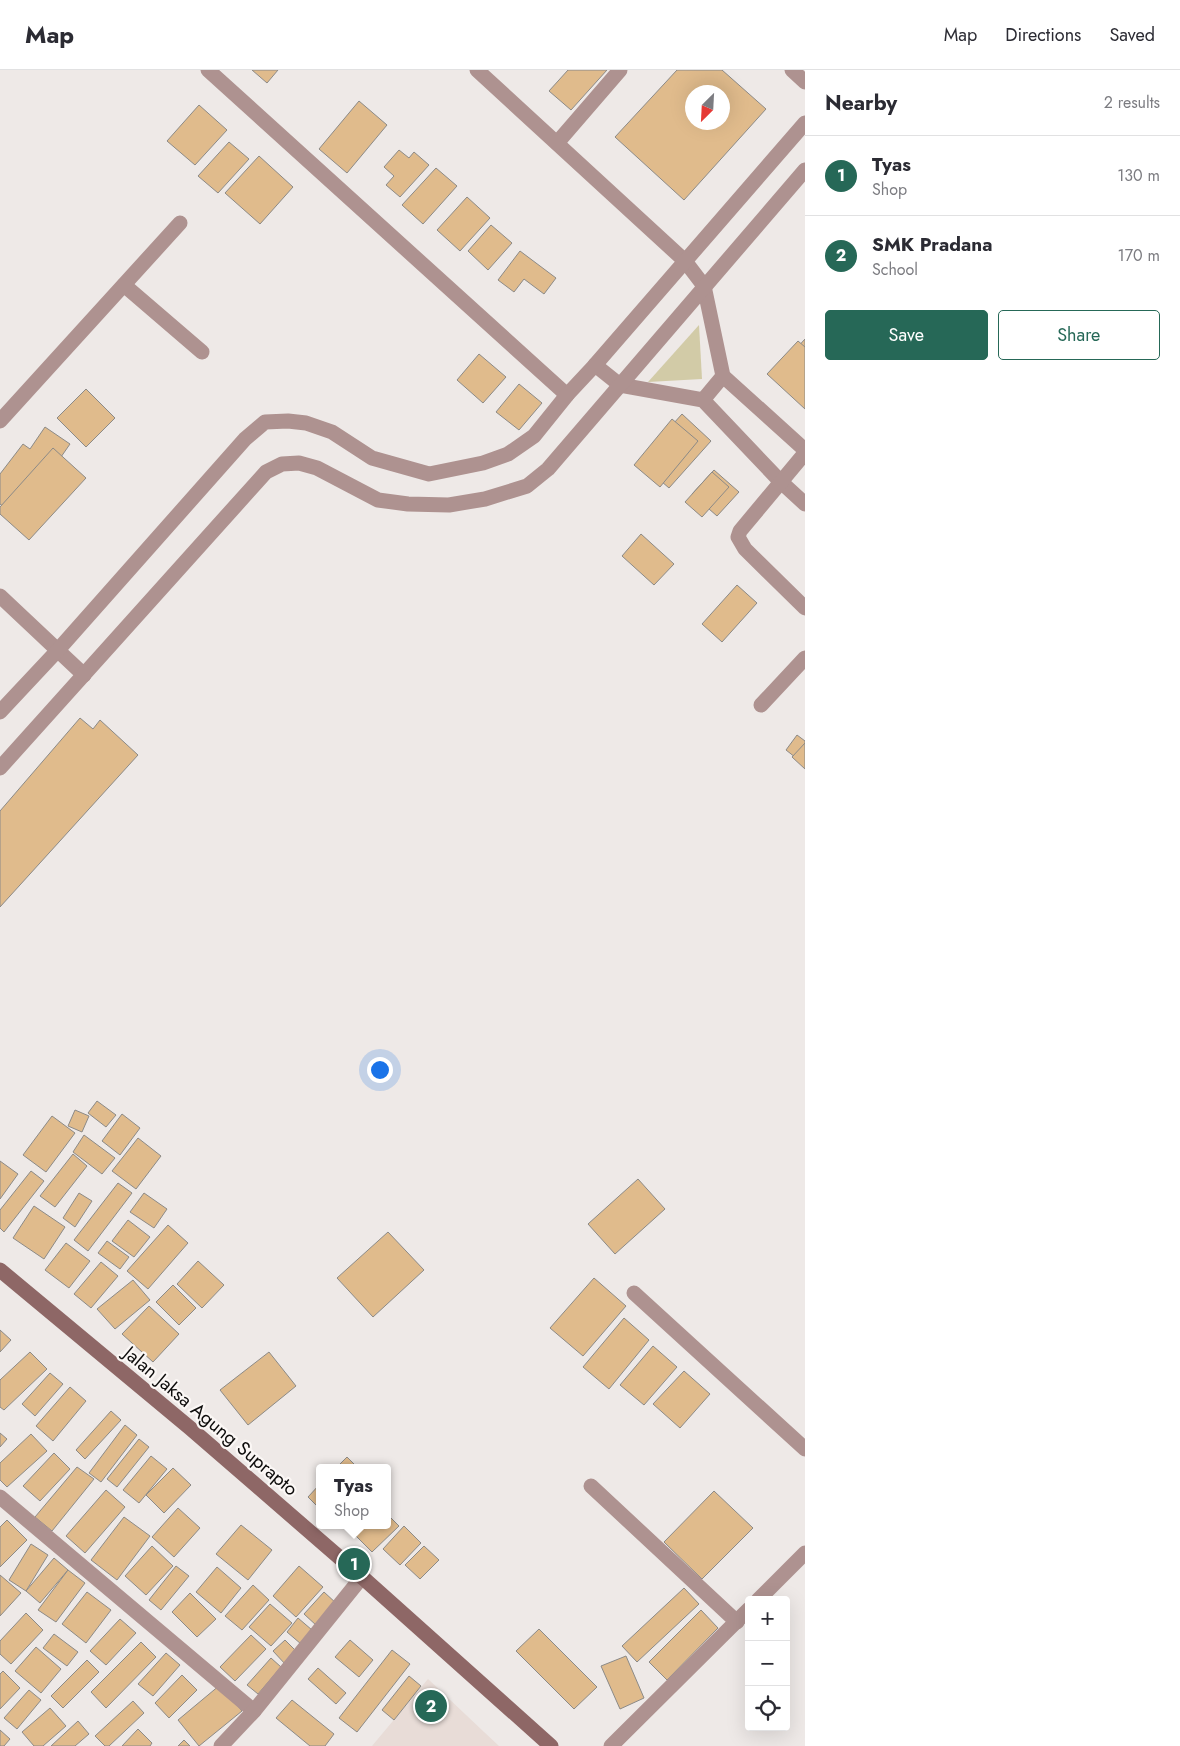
<!DOCTYPE html>
<html lang="en">
<head>
<meta charset="utf-8">
<style>
	:root { --surface:#fff; --page:#f7f7f7; --text:#2b2b33; --muted:#7c7c81; --line:#e1e1e2; --accent:#266857 }
	body { margin:0; font-family:Jost,sans-serif; background:var(--page); color:var(--text) }
	.controls { position:absolute; right:15px; bottom:15px; display:grid; overflow:hidden; border-radius:5px; box-shadow:0 5px 20px #0002 }
	.controls button { width:45px; height:45px; display:grid; place-items:center; padding:0; border:0; border-bottom:1px solid var(--line); background:var(--surface); color:var(--text); font:25px sans-serif }
	.compass { position:absolute; left:685px; top:15px; width:45px; height:45px; border-radius:50%; background:var(--surface); box-shadow:0 5px 20px #0002; rotate:204deg }
	.you { position:absolute; left:379px; top:999px; width:18px; height:18px; margin:-12px; border:4px solid #fff; border-radius:50%; background:#1a73e8; box-shadow:0 0 0 8px #1a73e833 }
	.badge { display:grid; place-items:center; width:32px; height:32px; border-radius:50%; background:var(--accent); color:#fff; font-size:16px; font-weight:700 }
	.pin { position:absolute; translate:-50% -50%; border:2px solid #fff; box-shadow:0 1px 5px #0006 }
	.popup { position:absolute; left:316px; top:1394px; width:75px; height:65px; box-sizing:border-box; display:grid; place-content:center; border-radius:5px; background:var(--surface); filter:drop-shadow(0 1px 4px #0005); font-size:16px; white-space:nowrap; color:var(--muted) }
	.popup b { font-size:19px; color:var(--text) }
	.popup::after { content:''; position:absolute; left:50%; top:100%; margin-left:-10px; border:10px solid transparent; border-top-color:var(--surface) }
	.list { margin:0; padding:0; list-style:none }
	h2 { display:flex; justify-content:space-between; align-items:center; height:65px; margin:0; padding:0 20px; font-size:21px }
	h2 small { font-size:16px; font-weight:400; color:var(--muted) }
	.list li { display:grid; grid-template-columns:32px 1fr auto; gap:15px; align-items:center; box-sizing:border-box; height:80px; padding:0 20px; border-top:1px solid var(--line) }
	.list b { display:block; font-size:19px; white-space:nowrap }
	.list p { margin:0; font-size:16px; white-space:nowrap; color:var(--muted) }
	.list em { font-size:16px; font-style:normal; color:var(--muted) }
	.actions { display:flex; gap:10px; padding:15px 20px }
	.actions a { flex:1; padding:11px 0; border:1px solid var(--accent); border-radius:5px; text-align:center; font-size:18px; color:var(--accent) }
	.actions .main { background:var(--accent); color:#fff }
	.icon { flex:none; width:28px; height:28px; fill:none; stroke:currentColor; stroke-width:2; stroke-linecap:round; stroke-linejoin:round }
	.map { position:relative; flex:none; width:805px; height:1676px; overflow:hidden }
	header { display:flex; align-items:center; gap:30px; box-sizing:border-box; height:70px; padding:0 25px; background:var(--surface); border-bottom:1px solid var(--line) }
	header strong { font-size:24px }
	nav { display:flex; gap:28px; margin-inline-start:auto; font-size:18px }
	main { display:flex }
	aside { flex:1; background:var(--surface) }
	.map>svg:first-child { display:block }
	.built { fill:#e8dcd7 }
	.green { fill:#d2cba7 }
	.building { fill:#e0bb8c; stroke:#8c8a87; fill-rule:evenodd }
	.lines { fill:none; stroke-linecap:round; stroke-linejoin:round }
	.lane { stroke:#ae9290; stroke-width:15 }
	.street { stroke:#ae9290; stroke-width:15 }
	.secondary { stroke:#8e6766; stroke-width:15 }
	.labels { text-anchor:middle; dominant-baseline:central; stroke-width:4.5; stroke-linejoin:round; paint-order:stroke }
	.street-label { font-size:19px; fill:#0d0c0b; stroke:#fbf7f5 }
</style>
</head>
<body>
<header>
<strong>Map</strong>
<nav><a>Map</a><a>Directions</a><a>Saved</a></nav>
</header>
<main>
<div class="map">
<svg width="805" height="1676" viewBox="0 0 805 1676">
	<rect width="100%" height="100%" fill="#eee9e7"/>
	<polygon class="built" points="428,1609 484,1662 499,1676 372,1676"/>
	<polygon class="green" points="699,255 702,309 648,312"/>
	<g class="building">
		<polygon points="252,0 278,0 267,13"/>
		<polygon points="568,0 607,0 571,40 549,21"/>
		<path d="M677,0H722L766,39L684,130L615,67ZM692,22H722V52H692Z"/>
		<polygon points="359,31 387,55 347,103 319,79"/>
		<polygon points="199,35 227,60 195,95 167,71"/>
		<polygon points="229,72 249,89 218,123 198,106"/>
		<polygon points="399,80 409,88 414,82 429,95 400,127 386,115 394,106 384,97"/>
		<polygon points="259,86 293,117 260,154 225,123"/>
		<polygon points="436,98 457,116 423,154 402,135"/>
		<polygon points="467,127 490,148 460,181 437,160"/>
		<polygon points="491,155 512,173 488,200 468,181"/>
		<polygon points="520,181 556,208 544,224 524,209 514,222 498,210"/>
		<polygon points="805,269 805,306 793,319 774,303"/>
		<polygon points="798,271 805,277 805,339 767,304"/>
		<polygon points="479,284 506,307 483,333 457,310"/>
		<polygon points="519,314 542,333 519,360 496,342"/>
		<polygon points="86,319 115,348 86,377 57,348"/>
		<polygon points="682,344 711,371 669,418 639,392"/>
		<polygon points="672,349 698,371 660,417 634,395"/>
		<polygon points="45,357 70,374 54,397 72,412 35,460 0,434 0,404 23,374 30,379"/>
		<polygon points="53,378 86,408 29,470 0,444 0,437"/>
		<polygon points="714,400 739,422 717,446 692,424"/>
		<polygon points="712,402 729,417 702,447 685,432"/>
		<polygon points="641,464 674,494 654,515 622,486"/>
		<polygon points="737,515 757,533 722,572 702,554"/>
		<polygon points="80,648 93,659 100,650 138,685 0,837 0,741"/>
		<polygon points="797,665 805,671 805,695 786,680"/>
		<polygon points="805,673 805,699 792,687"/>
		<polygon points="97,1031 116,1045 106,1057 88,1043"/>
		<polygon points="75,1040 89,1046 82,1062 68,1056"/>
		<polygon points="122,1044 140,1058 120,1085 102,1071"/>
		<polygon points="52,1046 75,1063 46,1102 23,1085"/>
		<polygon points="84,1065 115,1088 102,1104 73,1082"/>
		<polygon points="138,1068 161,1086 136,1119 112,1101"/>
		<polygon points="73,1084 87,1096 55,1137 40,1126"/>
		<polygon points="0,1091 18,1104 0,1129"/>
		<polygon points="31,1101 44,1111 4,1162 0,1158 0,1140"/>
		<polygon points="638,1109 665,1139 615,1184 588,1154"/>
		<polygon points="118,1113 132,1123 88,1181 74,1170"/>
		<polygon points="79,1123 92,1131 75,1157 63,1148"/>
		<polygon points="144,1123 167,1139 154,1158 130,1142"/>
		<polygon points="34,1136 65,1157 44,1189 13,1168"/>
		<polygon points="128,1150 150,1167 134,1187 112,1171"/>
		<polygon points="168,1155 188,1173 148,1219 127,1201"/>
		<polygon points="388,1162 424,1200 373,1247 337,1208"/>
		<polygon points="107,1171 129,1187 120,1199 98,1183"/>
		<polygon points="66,1173 90,1191 69,1218 45,1200"/>
		<polygon points="198,1191 224,1215 202,1238 177,1214"/>
		<polygon points="101,1192 118,1206 91,1238 74,1224"/>
		<polygon points="594,1208 626,1236 583,1286 550,1258"/>
		<polygon points="133,1210 150,1230 115,1259 97,1239"/>
		<polygon points="173,1215 196,1238 179,1255 156,1232"/>
		<polygon points="149,1236 179,1264 153,1292 122,1264"/>
		<polygon points="624,1248 649,1270 609,1319 583,1297"/>
		<polygon points="0,1260 11,1270 0,1282"/>
		<polygon points="653,1276 677,1297 644,1335 620,1315"/>
		<polygon points="30,1282 47,1299 4,1340 0,1337 0,1310"/>
		<polygon points="269,1282 296,1316 248,1355 220,1320"/>
		<polygon points="684,1301 710,1324 680,1358 653,1334"/>
		<polygon points="50,1303 63,1314 35,1346 22,1334"/>
		<polygon points="70,1317 86,1331 53,1371 36,1356"/>
		<polygon points="111,1341 121,1350 85,1389 76,1380"/>
		<polygon points="125,1355 137,1365 101,1412 89,1403"/>
		<polygon points="0,1363 7,1369 0,1377"/>
		<polygon points="31,1364 47,1381 7,1417 0,1410 0,1393"/>
		<polygon points="139,1369 149,1377 117,1417 107,1409"/>
		<polygon points="54,1383 70,1399 40,1431 23,1416"/>
		<polygon points="151,1386 167,1399 139,1433 123,1420"/>
		<polygon points="347,1387 358,1398 336,1398"/>
		<polygon points="77,1397 94,1409 52,1461 35,1447"/>
		<polygon points="173,1398 191,1415 164,1443 146,1425"/>
		<polygon points="320,1414 320,1439 308,1427"/>
		<polygon points="106,1420 125,1437 85,1483 66,1466"/>
		<polygon points="714,1421 753,1458 702,1509 664,1472"/>
		<polygon points="178,1438 200,1458 174,1487 152,1467"/>
		<polygon points="388,1445 399,1456 372,1482 346,1456 388,1455"/>
		<polygon points="124,1447 150,1466 117,1510 91,1490"/>
		<polygon points="7,1450 27,1470 0,1497 0,1457"/>
		<polygon points="241,1455 272,1480 248,1510 216,1484"/>
		<polygon points="404,1456 421,1473 400,1495 383,1479"/>
		<polygon points="31,1474 48,1485 26,1521 9,1510"/>
		<polygon points="152,1476 173,1496 146,1525 125,1506"/>
		<polygon points="424,1476 439,1490 420,1509 405,1495"/>
		<polygon points="54,1488 68,1500 40,1533 26,1521"/>
		<polygon points="176,1496 189,1506 161,1540 149,1530"/>
		<polygon points="299,1496 323,1517 296,1547 273,1526"/>
		<polygon points="217,1497 241,1518 221,1543 196,1522"/>
		<polygon points="68,1500 85,1513 56,1552 38,1540"/>
		<polygon points="0,1505 21,1523 0,1546"/>
		<polygon points="253,1515 269,1530 242,1560 225,1546"/>
		<polygon points="684,1518 699,1534 637,1592 622,1576"/>
		<polygon points="87,1522 111,1540 86,1573 62,1554"/>
		<polygon points="324,1522 337,1534 317,1556 304,1544"/>
		<polygon points="190,1523 216,1549 197,1567 172,1542"/>
		<polygon points="270,1534 292,1553 271,1576 249,1557"/>
		<polygon points="701,1540 718,1558 667,1610 649,1592"/>
		<polygon points="26,1543 43,1560 11,1594 0,1584 0,1571"/>
		<polygon points="298,1548 312,1560 301,1574 287,1562"/>
		<polygon points="120,1549 136,1563 106,1595 90,1581"/>
		<polygon points="539,1559 597,1617 574,1639 516,1581"/>
		<polygon points="54,1564 78,1582 67,1596 43,1578"/>
		<polygon points="251,1565 266,1579 235,1611 220,1597"/>
		<polygon points="285,1570 298,1583 286,1595 273,1581"/>
		<polygon points="350,1570 373,1590 359,1607 335,1587"/>
		<polygon points="141,1572 156,1587 106,1638 91,1622"/>
		<polygon points="36,1577 61,1599 41,1623 15,1601"/>
		<polygon points="392,1580 410,1594 357,1662 339,1648"/>
		<polygon points="166,1583 180,1595 153,1626 138,1614"/>
		<polygon points="626,1586 644,1628 620,1639 601,1596"/>
		<polygon points="271,1588 281,1597 258,1624 247,1615"/>
		<polygon points="87,1590 99,1602 63,1638 51,1626"/>
		<polygon points="318,1598 346,1623 336,1634 308,1609"/>
		<polygon points="3,1601 20,1618 0,1639 0,1604"/>
		<polygon points="182,1605 197,1620 169,1648 155,1633"/>
		<polygon points="409,1606 421,1616 394,1650 382,1640"/>
		<polygon points="220,1615 242,1641 199,1676 178,1650"/>
		<polygon points="29,1620 41,1630 17,1659 4,1648"/>
		<polygon points="292,1630 334,1664 325,1676 310,1676 276,1648"/>
		<polygon points="133,1631 144,1643 109,1676 105,1676 95,1666"/>
		<polygon points="50,1638 66,1656 43,1676 34,1676 22,1662"/>
		<polygon points="78,1651 89,1664 75,1676 51,1676"/>
		<polygon points="138,1659 152,1673 150,1676 122,1676"/>
		<polygon points="0,1660 10,1669 4,1676 0,1676"/>
		<polygon points="184,1670 190,1676 178,1676"/>
	</g>
	<g class="lines">
		<polyline class="lane" points="0,1427 254,1641"/>
		<g class="street">
			<polyline points="208,0 567,325"/>
			<polyline points="477,0 685,191 704,216 723,306 805,380"/>
			<polyline points="792,0 805,12"/>
			<polyline points="557,73 620,0"/>
			<polyline points="124,215 202,282"/>
			<polyline points="595,295 620,315 703,330 780,411 805,434"/>
			<polyline points="703,330 723,306"/>
			<polyline points="0,351 180,153"/>
			<polyline points="805,383 740,461 738,467 745,479 805,538"/>
			<polyline points="0,526 84,605"/>
			<polyline points="761,635 805,588"/>
			<polyline points="0,642 58,580 245,369 265,352 288,351 306,353 332,362 372,388 429,404 483,393 508,384 534,366 567,325 595,295 805,53"/>
			<polyline points="0,698 266,402 282,394 299,393 317,398 378,430 408,434 449,435 485,429 527,416 548,399 805,100"/>
			<polyline points="634,1223 805,1379"/>
			<polyline points="591,1416 737,1552"/>
			<polyline points="758,1530 805,1483"/>
			<polyline points="221,1676 254,1641 362,1507"/>
			<polyline points="611,1676 749,1539"/>
		</g>
		<polyline class="secondary" points="0,1200 190,1358 362,1507 551,1676"/>
	</g>
	<g class="labels">
		<g class="street-label">
			<text transform="translate(211 1351) rotate(40)">Jalan Jaksa Agung Suprapto</text>
		</g>
	</g>
</svg>
<div class="controls">
<button>+</button>
<button>−</button>
<button><svg class="icon" aria-label="locate" viewBox="0 0 24 24"><circle cx="12" cy="12" r="6"/><path d="M12 2v4M12 18v4M2 12h4M18 12h4"/></svg></button>
</div>
<svg class="compass" viewBox="-18 -18 36 36"><path d="M0-13l5 13h-10z" fill="#e53935"/><path d="M0 13l5-13h-10z" fill="#7c7c81"/></svg>
<div class="you"></div>
<div class="pin badge" style="left:354px;top:1494px">1</div>
<div class="popup"><b>Tyas</b>Shop</div>
<div class="pin badge" style="left:431px;top:1636px">2</div>
</div>
<aside>
<h2>Nearby<small>2 results</small></h2>
<ul class="list">
<li><span class="badge">1</span><div><b>Tyas</b><p>Shop</p></div><em>130 m</em></li>
<li><span class="badge">2</span><div><b>SMK Pradana</b><p>School</p></div><em>170 m</em></li>
</ul>
<div class="actions"><a class="main">Save</a><a>Share</a></div>
</aside>
</main>
</body>
</html>
